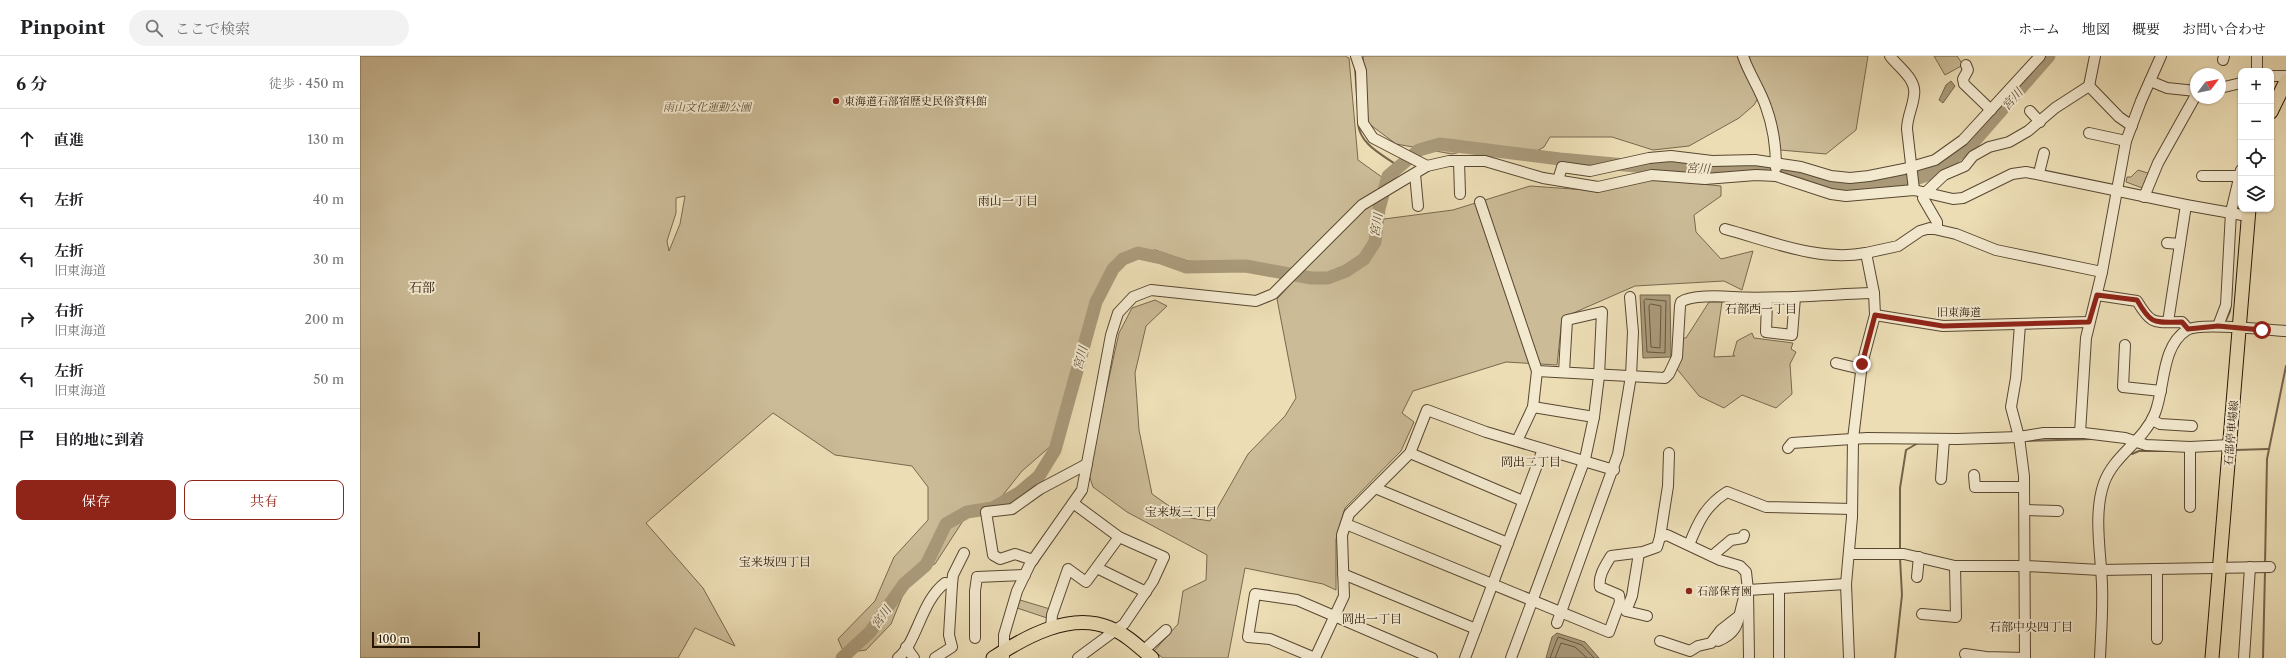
<!DOCTYPE html>
<html lang="ja">
<head>
<meta charset="utf-8">
<style>
	:root { --surface:#fff; --page:#f2f2f2; --text:#202124; --muted:#757577; --line:#e0e0e0; --accent:#8f2418 }
	body { margin:0; font-family:"Libre Caslon Text","Noto Serif JP",serif; background:var(--page); color:var(--text) }
	.controls { position:absolute; right:12px; top:12px; display:grid; overflow:hidden; border-radius:8px; box-shadow:0 1px 3px #0004 }
	.controls button { width:36px; height:36px; display:grid; place-items:center; padding:0; border:0; border-bottom:1px solid var(--line); background:var(--surface); color:var(--text); font:20px sans-serif }
	.compass { position:absolute; left:1830px; top:12px; width:36px; height:36px; border-radius:50%; background:var(--surface); box-shadow:0 1px 3px #0004; rotate:58deg }
	.scale { position:absolute; left:12px; bottom:10px; width:108px; box-sizing:border-box; padding-left:4px; border:2px solid #271504; border-top:0; font-size:11px; line-height:14px; white-space:nowrap; color:#271504; -webkit-text-stroke:3px #f3e9cf; paint-order:stroke }
	.stop { position:absolute; width:12px; height:12px; margin:-9px; border:3px solid #8f2418; border-radius:50%; background:#fff }
	.stop.end { background:#8f2418; border-color:#fff; box-shadow:0 1px 4px #0008 }
	.list { margin:0; padding:0; list-style:none }
	h2 { display:flex; justify-content:space-between; align-items:center; height:52px; margin:0; padding:0 16px; font-size:17px }
	h2 small { font-size:13px; font-weight:400; color:var(--muted) }
	.list li { display:grid; grid-template-columns:26px 1fr auto; gap:12px; align-items:center; box-sizing:border-box; height:60px; padding:0 16px; border-top:1px solid var(--line) }
	.list b { display:block; font-size:15px; white-space:nowrap }
	.list p { margin:0; font-size:13px; white-space:nowrap; color:var(--muted) }
	.list em { font-size:13px; font-style:normal; color:var(--muted) }
	.actions { display:flex; gap:8px; padding:12px 16px }
	.actions a { flex:1; padding:9px 0; border:1px solid var(--accent); border-radius:8px; text-align:center; font-size:14px; color:var(--accent) }
	.actions .main { background:var(--accent); color:#fff }
	.icon { flex:none; width:22px; height:22px; fill:none; stroke:currentColor; stroke-width:2; stroke-linecap:round; stroke-linejoin:round }
	.map { position:relative; flex:none; width:1926px; height:602px; overflow:hidden }
	header { display:flex; align-items:center; gap:24px; box-sizing:border-box; height:56px; padding:0 20px; background:var(--surface); border-bottom:1px solid var(--line) }
	header strong { font-size:19px }
	nav { display:flex; gap:22px; margin-inline-start:auto; font-size:14px }
	.search { width:280px; height:36px; background:var(--page); display:flex; align-items:center; gap:10px; box-sizing:border-box; padding:0 14px; border-radius:22px; color:var(--muted); font-size:15px }
	main { display:flex }
	aside { flex:1; background:var(--surface) }
	.map>svg:first-child { display:block }
	.green { fill:#cbbb97; stroke:#79684e; fill-rule:evenodd }
	.water { fill:#a99979; stroke:#75644a }
	.lines { fill:none; stroke-linecap:round; stroke-linejoin:round }
	.shore { stroke:#68573e; stroke-width:1 }
	.stream { stroke:#75644a; stroke-width:2 }
	.river { stroke:#a99979; stroke-width:13 }
	.minor-casing { stroke:#584730; stroke-width:12 }
	.major-casing { stroke:#271504; stroke-width:15 }
	.minor { stroke:#f3e9cf; stroke-width:10 }
	.major { stroke:#ecddb5; stroke-width:13 }
	.route { stroke:#8f2418; stroke-width:5 }
	.poi-dot { fill:#8f2418; stroke:#f3e9cf; stroke-width:1.5 }
	.labels { text-anchor:middle; dominant-baseline:central; stroke-width:4; stroke-linejoin:round; paint-order:stroke }
	.poi-label { font-size:11px; fill:#271504; stroke:#f3e9cf; text-anchor:start }
	.park-label { font-size:11px; font-style:italic; fill:#604f37; stroke:#f3e9cf }
	.street-label { font-size:11px; fill:#271504; stroke:#f3e9cf }
	.water-label { font-size:12px; font-style:italic; fill:#5b4a33; stroke:#f3e9cf }
	.neighbourhood-label { font-size:12px; fill:#271504; stroke:#f3e9cf }
	.quarter-label { font-size:13px; fill:#271504; stroke:#f3e9cf }
</style>
</head>
<body>
<header>
<strong>Pinpoint</strong>
<div class="search"><svg class="icon" aria-label="search" viewBox="0 0 24 24"><circle cx="10" cy="10" r="6"/><path d="M15 15l6 6"/></svg>ここで検索</div>
<nav><a>ホーム</a><a>地図</a><a>概要</a><a>お問い合わせ</a></nav>
</header>
<main>
<aside>
<h2>6 分<small>徒歩 · 450 m</small></h2>
<ul class="list">
<li><svg class="icon" aria-label="ahead" viewBox="0 0 24 24"><path d="M12 20V5M6 11l6-6 6 6"/></svg><div><b>直進</b></div><em>130 m</em></li>
<li><svg class="icon" aria-label="left" viewBox="0 0 24 24"><path d="M17 20v-9H6M10 6l-5 5 5 5"/></svg><div><b>左折</b></div><em>40 m</em></li>
<li><svg class="icon" aria-label="left" viewBox="0 0 24 24"><path d="M17 20v-9H6M10 6l-5 5 5 5"/></svg><div><b>左折</b><p>旧東海道</p></div><em>30 m</em></li>
<li><svg class="icon" aria-label="right" viewBox="0 0 24 24"><path d="M7 20v-9h11M14 6l5 5-5 5"/></svg><div><b>右折</b><p>旧東海道</p></div><em>200 m</em></li>
<li><svg class="icon" aria-label="left" viewBox="0 0 24 24"><path d="M17 20v-9H6M10 6l-5 5 5 5"/></svg><div><b>左折</b><p>旧東海道</p></div><em>50 m</em></li>
<li><svg class="icon" aria-label="arrive" viewBox="0 0 24 24"><path d="M6 21V4h12l-3 4 3 4H6"/></svg><div><b>目的地に到着</b></div></li>
</ul>
<div class="actions"><a class="main">保存</a><a>共有</a></div>
</aside>
<div class="map">
<svg width="1926" height="602" viewBox="0 0 1926 602">
	<rect width="100%" height="100%" fill="#ecddb5"/>
	<filter id="stains"><feTurbulence type="fractalNoise" baseFrequency=".005" numOctaves="4"/><feColorMatrix values="0 0 0 0 .2 0 0 0 0 .09 0 0 0 0 .02 0 0 0 .5 -.17"/></filter>
	<radialGradient id="worn" r=".72"><stop offset=".6" stop-color="#630" stop-opacity="0"/><stop offset="1" stop-color="#630" stop-opacity=".3"/></radialGradient>
	<g class="green">
		<path d="M0,0H985L989,2L998,104L1026,124L1024,163L1093,154L1170,130L1241,135L1291,123L1361,130V140L1334,159L1336,176L1361,203L1393,195L1382,234L1364,225L1275,230L1202,262L1197,309L1146,306L1053,335L1042,357L1054,366L1041,395L985,452L976,483V534L963,528L885,512L868,602H803L794,595L818,568L823,535L846,524L847,499L767,456L733,431L728,416L759,277L772,252L795,244L807,250L786,270L775,317L779,374L792,438L825,461L850,465L888,398L925,360L936,342L917,243L956,201L932,215L828,205L795,194L762,200L749,213L739,255L692,389L662,415L635,449L612,451L575,508L551,519L531,568L506,594L484,597L478,583L515,545L534,501L568,464V431L552,410L475,399L413,357L286,467L343,532L375,590L335,572L318,602H0ZM325,140L320,168L309,195L307,185L316,157V142Z"/>
		<polygon points="1003,0 1381,0 1398,42 1394,49 1379,62 1329,90 1293,94 1252,81 1190,81 1184,91 1175,96 1125,90 1092,98 1036,88 1008,67"/>
		<polygon points="1389,0 1508,0 1496,74 1466,98 1420,94"/>
		<polygon points="1574,0 1597,0 1603,9 1585,19"/>
		<polygon points="1778,114 1791,118 1785,133 1766,126 1767,121 1771,121"/>
		<polygon points="1349,246 1362,246 1354,301 1375,300 1373,299 1377,285 1392,277 1394,282 1433,287 1431,293 1436,296 1430,308 1432,338 1416,352 1382,339 1364,352 1339,340 1317,313 1322,282 1326,282"/>
		<polygon points="660,544 690,553 687,562 657,552"/>
	</g>
	<g class="water">
		<polygon points="1591,25 1595,30 1583,47 1579,44 1586,29"/>
		<polygon points="1280,239 1310,239 1311,301 1283,302"/>
		<polygon points="1197,577 1225,586 1239,602 1186,602 1192,581"/>
	</g>
	<g class="lines">
		<g class="shore">
			<polygon points="1286,243 1306,245 1305,297 1287,296 1284,245"/>
			<polygon points="1291,248 1301,250 1300,292 1291,291 1289,250"/>
			<polyline points="1190,602 1198,581 1222,589 1234,602"/>
			<polyline points="1195,602 1201,587 1215,591 1227,602"/>
		</g>
		<g class="stream">
			<polyline points="995,11 998,54"/>
			<path d="M998,67C999,88 1023,99 1038,110"/>
			<polyline points="1878,155 1881,139"/>
			<polyline points="1866,264 1870,255 1872,230"/>
			<polyline points="1662,385 1733,383"/>
			<polyline points="1630,387 1651,386"/>
			<polyline points="1875,394 1908,393"/>
			<polyline points="1771,395 1772,398 1779,395 1818,395"/>
			<polyline points="1540,495 1540,432 1546,394 1558,387"/>
			<polyline points="1905,509 1907,403 1926,310"/>
			<polyline points="1535,602 1542,539 1540,502"/>
			<polyline points="1903,602 1905,515"/>
		</g>
		<polyline class="river" points="482,602 510,576 544,528 566,509 586,468 607,456 633,452 659,437 679,420 695,394 736,246 753,213 763,203 778,197 801,202 826,211 886,210 951,222 968,222 986,215 1004,203 1015,186 1019,153 1028,120 1059,94 1080,88 1200,103 1276,110 1411,113 1489,132 1555,123 1567,119 1580,112 1612,88 1689,0"/>
		<defs>
			<g id="minor">
				<polyline points="996,0 1001,15 1003,67 1013,82 1067,110"/>
				<path d="M1383,0C1389,18 1400,33 1406,51C1413,70 1416,92 1416,112"/>
				<path d="M1530,0C1538,11 1557,23 1554,39C1553,51 1547,61 1547,73L1554,134"/>
				<polyline points="1863,4 1864,0"/>
				<polyline points="1606,9 1608,14 1603,23 1604,28 1631,54"/>
				<polyline points="1897,15 1897,0"/>
				<polyline points="1911,20 1926,20"/>
				<polyline points="1790,25 1807,32 1836,35"/>
				<polyline points="1729,30 1759,61 1772,70"/>
				<polyline points="1860,32 1881,27"/>
				<polyline points="1670,55 1680,66"/>
				<polyline points="1729,77 1766,85"/>
				<polyline points="1099,105 1100,138"/>
				<polyline points="1679,117 1684,97"/>
				<polyline points="1055,118 1058,150"/>
				<polyline points="1842,120 1880,120"/>
				<polyline points="1198,124 1202,111 1230,115 1289,102 1311,100 1352,105 1395,104 1441,111 1471,120 1490,122 1509,120 1544,113 1575,104 1603,84 1680,0"/>
				<polyline points="1784,141 1798,107 1836,39"/>
				<path d="M1120,146L1177,315L1305,322L1309,318L1317,301L1320,250L1321,246C1330,239 1360,240 1372,241C1419,244 1466,238 1514,237"/>
				<path d="M1365,173C1410,185 1459,206 1506,197"/>
				<polyline points="1577,173 1577,166 1563,142 1565,137 1584,119 1605,110 1613,100 1629,91 1649,86 1668,75 1695,52 1729,30 1735,0"/>
				<polyline points="1807,187 1820,188"/>
				<path d="M1737,239L1777,245C1792,270 1794,266 1822,266L1828,273"/>
				<polyline points="1407,244 1406,276 1432,279 1435,241"/>
				<polyline points="1515,259 1583,270 1729,266"/>
				<polyline points="1808,266 1826,149"/>
				<polyline points="1660,268 1656,322 1651,351 1659,381 1664,420 1665,602"/>
				<polyline points="1858,270 1866,249 1871,156 1881,114"/>
				<polyline points="1765,289 1763,331 1801,335"/>
				<polyline points="1476,307 1501,313"/>
				<polyline points="1173,351 1234,361"/>
				<polyline points="1792,364 1800,368 1832,370"/>
				<polyline points="1720,377 1726,282 1742,216 1766,85 1781,45 1801,0"/>
				<polyline points="1157,385 1173,351 1177,315"/>
				<polyline points="1830,391 1830,451"/>
				<polyline points="1428,392 1432,387 1507,382 1597,383 1659,381 1684,377 1724,377 1765,382 1786,389 1830,391 1870,389"/>
				<polyline points="1050,397 1163,445"/>
				<polyline points="1614,419 1615,431 1664,431"/>
				<polyline points="1581,423 1584,383"/>
				<polyline points="1015,432 1148,487"/>
				<polyline points="713,447 759,481 804,501 793,525 764,568 718,602"/>
				<polyline points="1665,454 1698,455"/>
				<path d="M986,468L1249,576L1260,546L1259,539L1240,531C1238,520 1245,510 1251,500L1283,496L1297,491L1300,481L1307,479L1360,504L1380,510L1386,516L1388,534L1389,602"/>
				<polyline points="1300,481 1308,430 1309,397"/>
				<path d="M1329,489C1338,466 1346,449 1367,436L1406,451L1492,453"/>
				<polyline points="1279,497 1272,540 1266,555 1287,560"/>
				<polyline points="1490,498 1544,498 1595,510 1666,510 1740,514 1910,511"/>
				<polyline points="1352,500 1371,484 1383,482 1384,479"/>
				<polyline points="673,504 655,498 640,503 633,499 626,456 652,453 680,433 727,408"/>
				<polyline points="737,512 786,536"/>
				<polyline points="983,518 1116,573"/>
				<polyline points="1557,521 1559,501"/>
				<polyline points="1388,534 1486,528"/>
				<polyline points="1562,558 1596,561 1595,510"/>
				<polyline points="1197,567 1258,398 1271,320 1273,276 1270,241"/>
				<polyline points="691,573 692,559 708,513 726,526 759,481"/>
				<polyline points="615,582 615,535 617,521 665,519"/>
				<polyline points="1797,583 1797,513"/>
				<polyline points="1300,585 1330,595 1338,590 1351,587 1361,574 1379,560"/>
				<path d="M1358,585C1382,575 1377,561 1385,539"/>
				<polyline points="546,591 554,602"/>
				<polyline points="783,595 806,574"/>
				<polyline points="1605,598 1626,601 1665,602"/>
				<polyline points="644,600 644,579 657,535 670,508 722,434 751,279 758,257 773,241 791,234 896,245 913,238 1002,149 1067,110 1089,105 1125,105 1183,122 1238,131 1292,119 1345,123 1396,119 1416,120 1471,138 1486,140 1554,134 1593,143 1603,142 1652,118 1666,116 1826,149 1888,160"/>
				<path d="M538,602C557,587 561,545 585,527L592,528L593,519L604,497"/>
				<polyline points="575,602 592,591 589,579 592,528"/>
				<polyline points="955,602 984,540 982,479 989,458 1050,397 1067,354 1126,376 1254,414"/>
				<polyline points="955,602 910,583 888,581 895,538 937,544 1072,602"/>
				<polyline points="1105,602 1183,393"/>
				<polyline points="1151,602 1225,403 1234,361 1239,320 1242,256 1207,264 1204,316"/>
				<polyline points="1419,602 1419,534"/>
				<polyline points="1489,602 1486,528 1492,461 1493,383 1502,308 1515,259 1514,237 1506,197 1538,190 1560,175 1570,172 1596,178 1636,194 1742,216"/>
				<path d="M1740,602C1741,578 1743,553 1742,529C1741,497 1733,458 1744,427C1754,399 1784,385 1795,357C1805,332 1801,290 1827,274C1840,266 1907,274 1926,275"/>
				<polyline points="1884,602 1890,511"/>
			</g>
			<g id="major">
				<polyline points="1911,56 1926,25"/>
				<path d="M633,602C665,581 711,555 750,572C766,578 779,591 792,602"/>
				<polyline points="1852,602 1889,153"/>
			</g>
		</defs>
		<use href="#minor" class="minor-casing"/>
		<use href="#major" class="major-casing"/>
		<use href="#minor" class="minor"/>
		<use href="#major" class="major"/>
	</g>
	<g class="lines">
		<path class="route" d="M1502,308L1515,259L1583,270L1729,266L1737,239L1777,244C1792,270 1794,266 1822,266L1828,273L1858,270L1902,274"/>
	</g>
	<g class="poi-dot">
		<circle cx="476" cy="45" r="4"/>
		<circle cx="1329" cy="535" r="4"/>
	</g>
	<g class="labels">
		<g class="poi-label">
			<text x="484" y="45">東海道石部宿歴史民俗資料館</text>
			<text x="1337" y="535">石部保育園</text>
		</g>
		<g class="park-label">
			<text x="347" y="51">雨山文化運動公園</text>
		</g>
		<g class="street-label">
			<text x="1599" y="256">旧東海道</text>
			<text transform="translate(1871 377) rotate(-85)">石部停車場線</text>
		</g>
		<g class="water-label">
			<text transform="translate(1652 43) rotate(-49)">宮川</text>
			<text transform="translate(1338 112) rotate(2)">宮川</text>
			<text transform="translate(1016 169) rotate(-81)">宮川</text>
			<text transform="translate(720 302) rotate(-75)">宮川</text>
			<text transform="translate(521 561) rotate(-55)">宮川</text>
		</g>
		<g class="neighbourhood-label">
			<text x="648" y="144">雨山一丁目</text>
			<text x="1401" y="252">石部西一丁目</text>
			<text x="1171" y="405">岡出二丁目</text>
			<text x="821" y="455">宝来坂三丁目</text>
			<text x="415" y="505">宝来坂四丁目</text>
			<text x="1012" y="562">岡出一丁目</text>
			<text x="1671" y="570">石部中央四丁目</text>
		</g>
		<g class="quarter-label">
			<text x="62" y="231">石部</text>
		</g>
	</g>
	<rect width="100%" height="100%" filter="url(#stains)"/>
	<rect width="100%" height="100%" fill="url(#worn)"/>
</svg>
<div class="controls">
<button>+</button>
<button>−</button>
<button><svg class="icon" aria-label="locate" viewBox="0 0 24 24"><circle cx="12" cy="12" r="6"/><path d="M12 2v4M12 18v4M2 12h4M18 12h4"/></svg></button>
<button><svg class="icon" aria-label="layers" viewBox="0 0 24 24"><path d="M12 4l9 5-9 5-9-5zM3 14l9 5 9-5"/></svg></button>
</div>
<svg class="compass" viewBox="-18 -18 36 36"><path d="M0-13l5 13h-10z" fill="#e53935"/><path d="M0 13l5-13h-10z" fill="#757577"/></svg>
<div class="scale">100 m</div>
<div class="stop" style="left:1902px;top:274px"></div>
<div class="stop end" style="left:1502px;top:308px"></div>
</div>
</main>
</body>
</html>
